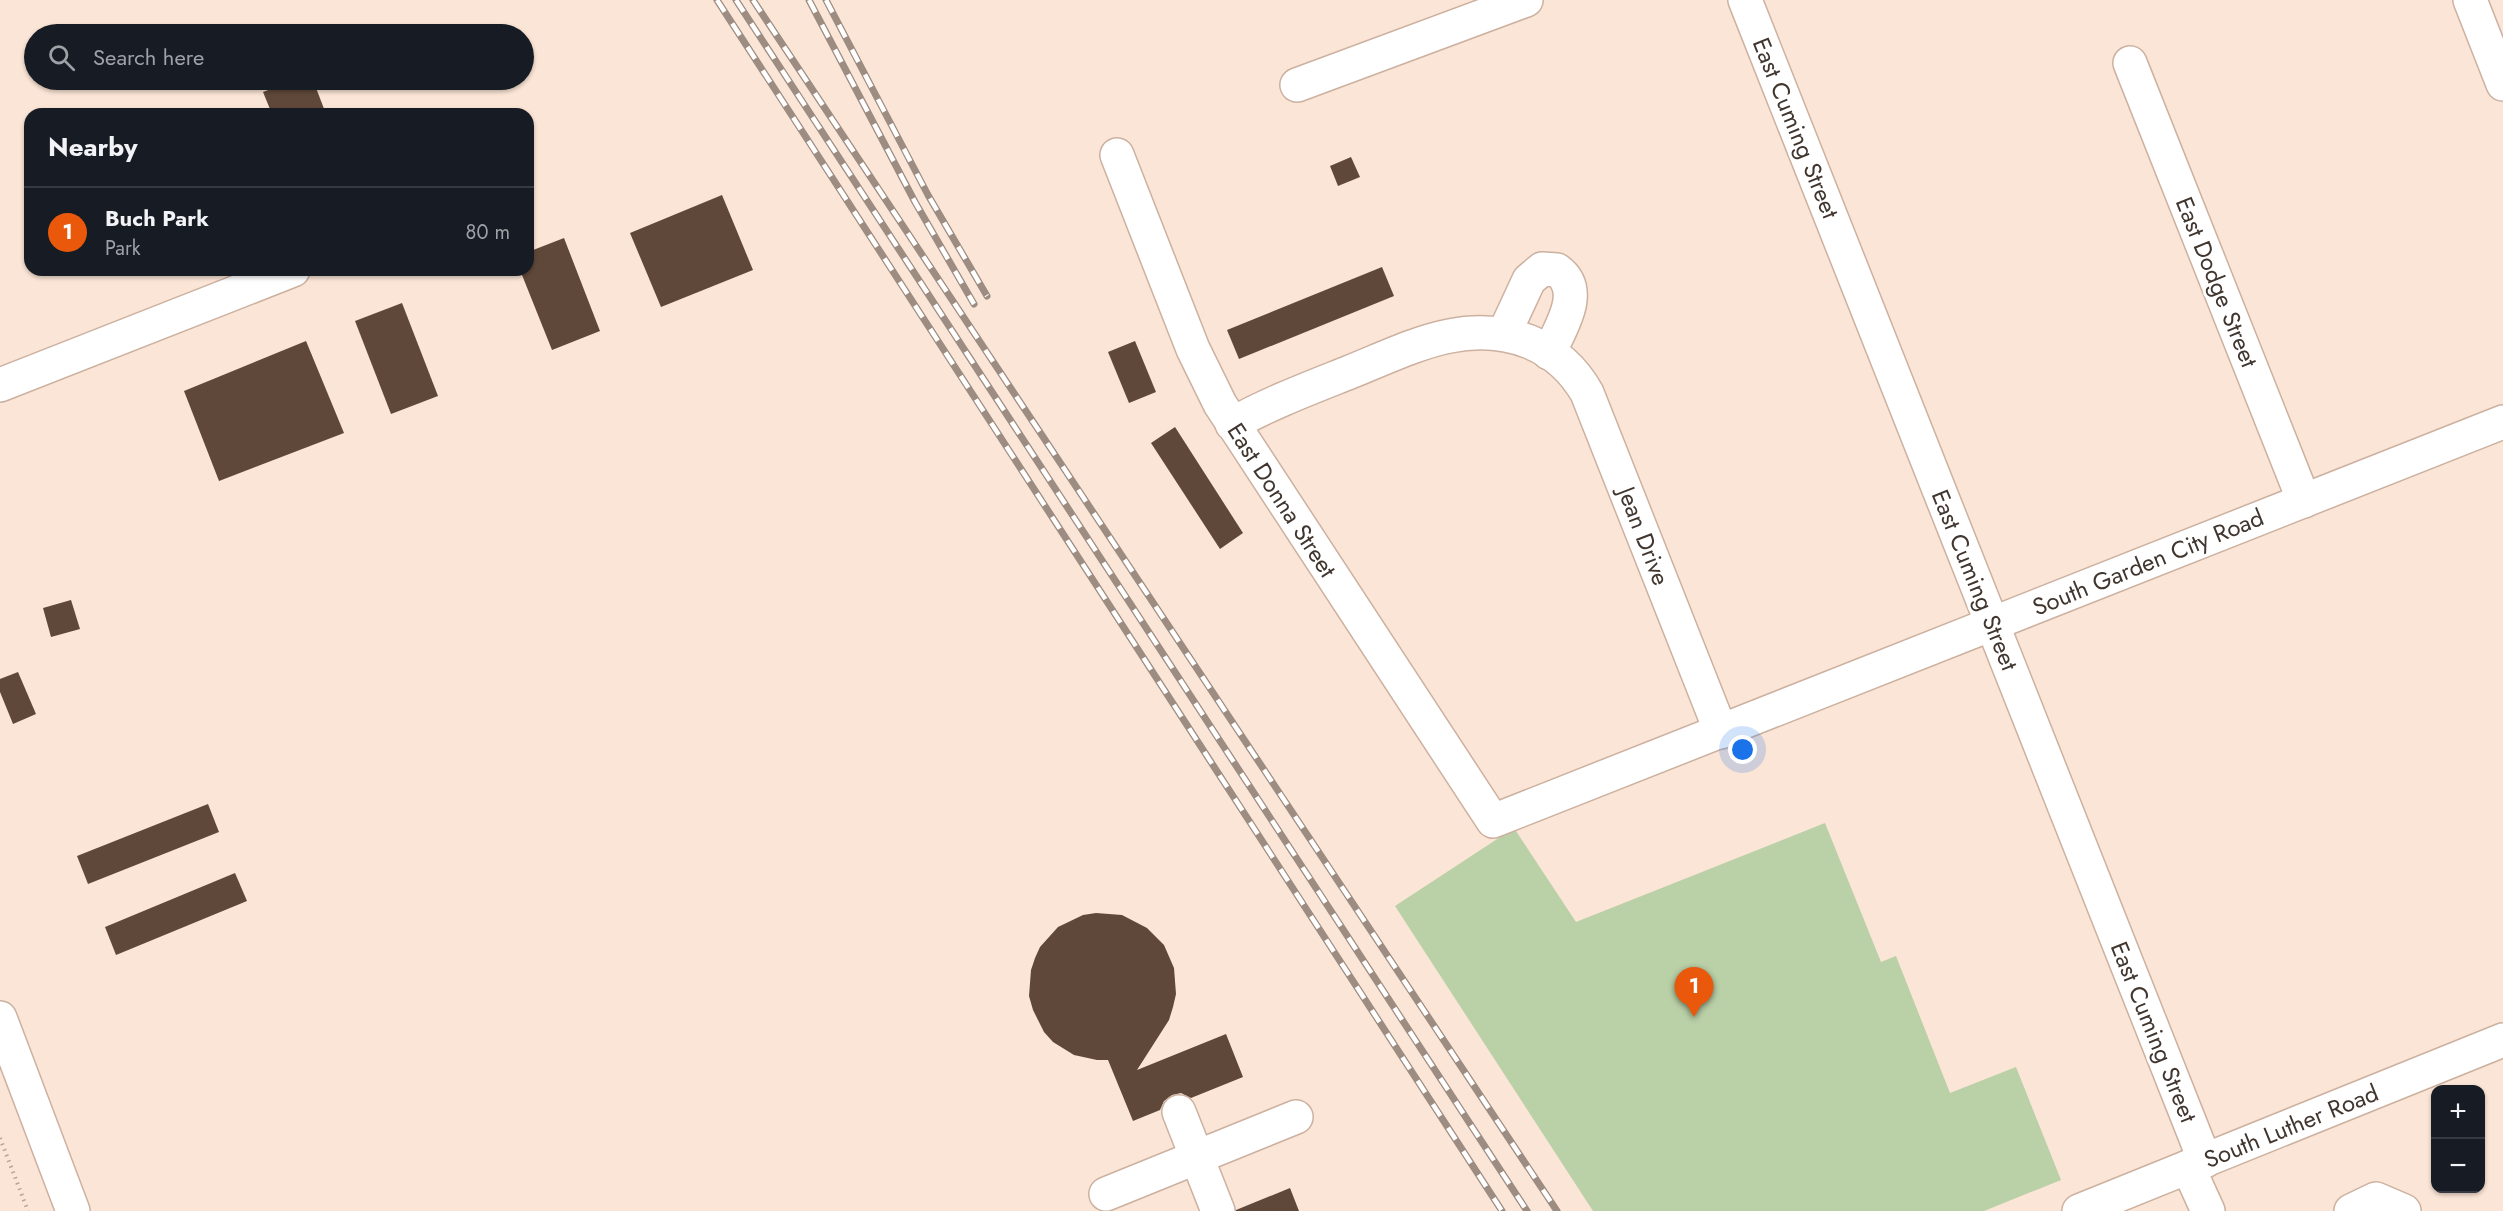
<!DOCTYPE html>
<html lang="en">
<head>
<meta charset="utf-8">
<style>
	:root { --surface:#171b24; --page:#20242c; --text:#f1f3f6; --muted:#9ea1a6; --line:#363941; --accent:#ea580c }
	body { margin:0; font-family:Jost,sans-serif; background:var(--page); color:var(--text) }
	.controls { position:absolute; right:18px; bottom:18px; display:grid; overflow:hidden; border-radius:12px; box-shadow:0 2px 4px #0004 }
	.controls button { width:54px; height:54px; display:grid; place-items:center; padding:0; border:0; border-bottom:2px solid var(--line); background:var(--surface); color:var(--text); font:30px sans-serif }
	.you { position:absolute; left:1743px; top:750px; width:21px; height:21px; margin:-15px; border:4px solid #fff; border-radius:50%; background:#1a73e8; box-shadow:0 0 0 9px #1a73e833 }
	.badge { display:grid; place-items:center; width:39px; height:39px; border-radius:50%; background:var(--accent); color:#fff; font-size:20px; font-weight:700 }
	.pin { position:absolute; translate:-50% -50px; filter:drop-shadow(0 2px 3px #0008) }
	.pin::after { content:''; position:absolute; top:32px; width:21px; height:18px; background:inherit; clip-path:polygon(0 0,100% 0,50% 100%) }
	.list { margin:0; padding:0; list-style:none }
	h2 { display:flex; justify-content:space-between; align-items:center; height:78px; margin:0; padding:0 24px; font-size:26px }
	h2 small { font-size:20px; font-weight:400; color:var(--muted) }
	.list li { display:grid; grid-template-columns:39px 1fr auto; gap:18px; align-items:center; box-sizing:border-box; height:90px; padding:0 24px; border-top:2px solid var(--line) }
	.list b { display:block; font-size:22px; white-space:nowrap }
	.list p { margin:0; font-size:20px; white-space:nowrap; color:var(--muted) }
	.list em { font-size:20px; font-style:normal; color:var(--muted) }
	.icon { flex:none; width:33px; height:33px; fill:none; stroke:currentColor; stroke-width:2; stroke-linecap:round; stroke-linejoin:round }
	.map { position:relative; flex:none; width:2503px; height:1211px; overflow:hidden }
	.search { position:absolute; background:var(--surface); box-shadow:0 2px 4px #0004; left:24px; top:24px; width:510px; height:66px; display:flex; align-items:center; gap:15px; box-sizing:border-box; padding:0 21px; border-radius:33px; color:var(--muted); font-size:22px }
	.panel { position:absolute; background:var(--surface); box-shadow:0 2px 4px #0004; left:24px; top:108px; width:510px; height:168px; border-radius:18px }
	.map>svg:first-child { display:block }
	.green { fill:#bad0a7 }
	.building { fill:#5f4839 }
	.lines { fill:none; stroke-linecap:round; stroke-linejoin:round }
	.minor-casing { stroke:#ccb1a0; stroke-width:36 }
	.path { stroke:#b7a599; stroke-width:4; stroke-dasharray:1.5 4.5; stroke-linecap:butt }
	.minor { stroke:#fff; stroke-width:33 }
	.rail-casing { stroke:#9c8c81; stroke-width:7 }
	.rail { stroke:#fff; stroke-width:4.5; stroke-dasharray:14; stroke-linecap:butt }
	.labels { text-anchor:middle; dominant-baseline:central; stroke-width:6; stroke-linejoin:round; paint-order:stroke }
	.street-label { font-size:24px; fill:#41362f; stroke:#fff }
</style>
</head>
<body>
<div class="map">
<svg width="2503" height="1211" viewBox="0 0 2503 1211">
	<rect width="100%" height="100%" fill="#fbe5d6"/>
	<polygon class="green" points="1825,823 1881,962 1896,956 1950,1093 2016,1067 2061,1180 1984,1211 1593,1211 1395,906 1514,828 1576,922"/>
	<g class="building">
		<polygon points="295,80 313,80 326,114 272,114 263,92"/>
		<polygon points="1351,157 1360,177 1338,186 1330,166"/>
		<polygon points="722,195 753,270 661,307 630,233"/>
		<polygon points="564,238 600,331 552,350 520,270 528,270 528,252"/>
		<polygon points="1382,267 1394,296 1239,359 1227,330"/>
		<polygon points="402,303 438,396 391,414 355,321"/>
		<polygon points="306,341 344,433 219,481 184,391"/>
		<polygon points="1135,341 1156,392 1129,403 1108,352"/>
		<polygon points="1175,427 1243,533 1220,549 1151,443"/>
		<polygon points="71,600 80,629 51,637 43,608"/>
		<polygon points="18,672 36,714 13,724 0,692 0,679"/>
		<polygon points="208,804 219,832 88,884 77,856"/>
		<polygon points="235,873 247,901 116,955 105,927"/>
		<polygon points="1096,913 1122,915 1147,928 1164,945 1174,968 1176,994 1173,1007 1169,1020 1137,1070 1226,1034 1243,1077 1191,1098 1181,1093 1172,1095 1164,1101 1160,1110 1133,1121 1108,1060 1097,1060 1074,1055 1053,1042 1044,1032 1033,1010 1029,996 1031,970 1035,958 1040,947 1058,927 1083,915"/>
		<polygon points="1290,1188 1299,1211 1236,1211 1236,1210"/>
	</g>
	<g class="lines">
		<defs>
			<g id="minor">
				<polyline points="1745,0 2205,1161"/>
				<polyline points="2470,0 2503,84"/>
				<polyline points="2130,63 2304,501"/>
				<polyline points="1297,85 1526,0"/>
				<polyline points="1117,155 1193,349 1220,404 1493,821 2503,422"/>
				<path d="M1504,334L1529,280L1542,269L1557,270C1586,291 1560,328 1549,353"/>
				<polyline points="0,385 293,270"/>
				<path d="M1232,424C1270,403 1310,388 1350,372C1410,348 1465,317 1530,342C1554,352 1574,370 1587,393L1721,732"/>
				<polyline points="0,1018 73,1211"/>
				<polyline points="1179,1112 1218,1211"/>
				<polyline points="2188,1167 2208,1211"/>
				<polyline points="1106,1194 1296,1117"/>
				<polyline points="2079,1211 2503,1040"/>
				<polyline points="2351,1211 2376,1199 2404,1211"/>
			</g>
		</defs>
		<use href="#minor" class="minor-casing"/>
		<polyline class="path" points="0,1138 28,1211"/>
		<use href="#minor" class="minor"/>
		<defs>
			<g id="rail">
				<polyline points="717,0 1502,1211"/>
				<polyline points="736,0 1527,1211"/>
				<polyline points="753,0 1557,1211"/>
				<polyline points="809,0 915,202 974,304"/>
				<polyline points="826,0 928,195 987,296"/>
			</g>
		</defs>
		<use href="#rail" class="rail-casing"/>
		<use href="#rail" class="rail"/>
	</g>
	<g class="labels">
		<g class="street-label">
			<text transform="translate(1796 128) rotate(68)">East Cuming Street</text>
			<text transform="translate(2217 282) rotate(68)">East Dodge Street</text>
			<text transform="translate(1282 500) rotate(57)">East Donna Street</text>
			<text transform="translate(1644 536) rotate(69)">Jean Drive</text>
			<text transform="translate(2148 562) rotate(-22)">South Garden City Road</text>
			<text transform="translate(1975 580) rotate(68)">East Cuming Street</text>
			<text transform="translate(2154 1032) rotate(68)">East Cuming Street</text>
			<text transform="translate(2291 1126) rotate(-22)">South Luther Road</text>
		</g>
	</g>
</svg>
<div class="controls">
<button>+</button>
<button>−</button>
</div>
<div class="you"></div>
<div class="pin badge" style="left:1694px;top:1017px">1</div>
<div class="search"><svg class="icon" aria-label="search" viewBox="0 0 24 24"><circle cx="10" cy="10" r="6"/><path d="M15 15l6 6"/></svg>Search here</div>
<section class="panel">
<h2>Nearby<small></small></h2>
<ul class="list">
<li><span class="badge">1</span><div><b>Buch Park</b><p>Park</p></div><em>80 m</em></li>
</ul>
</section>
</div>
</body>
</html>
